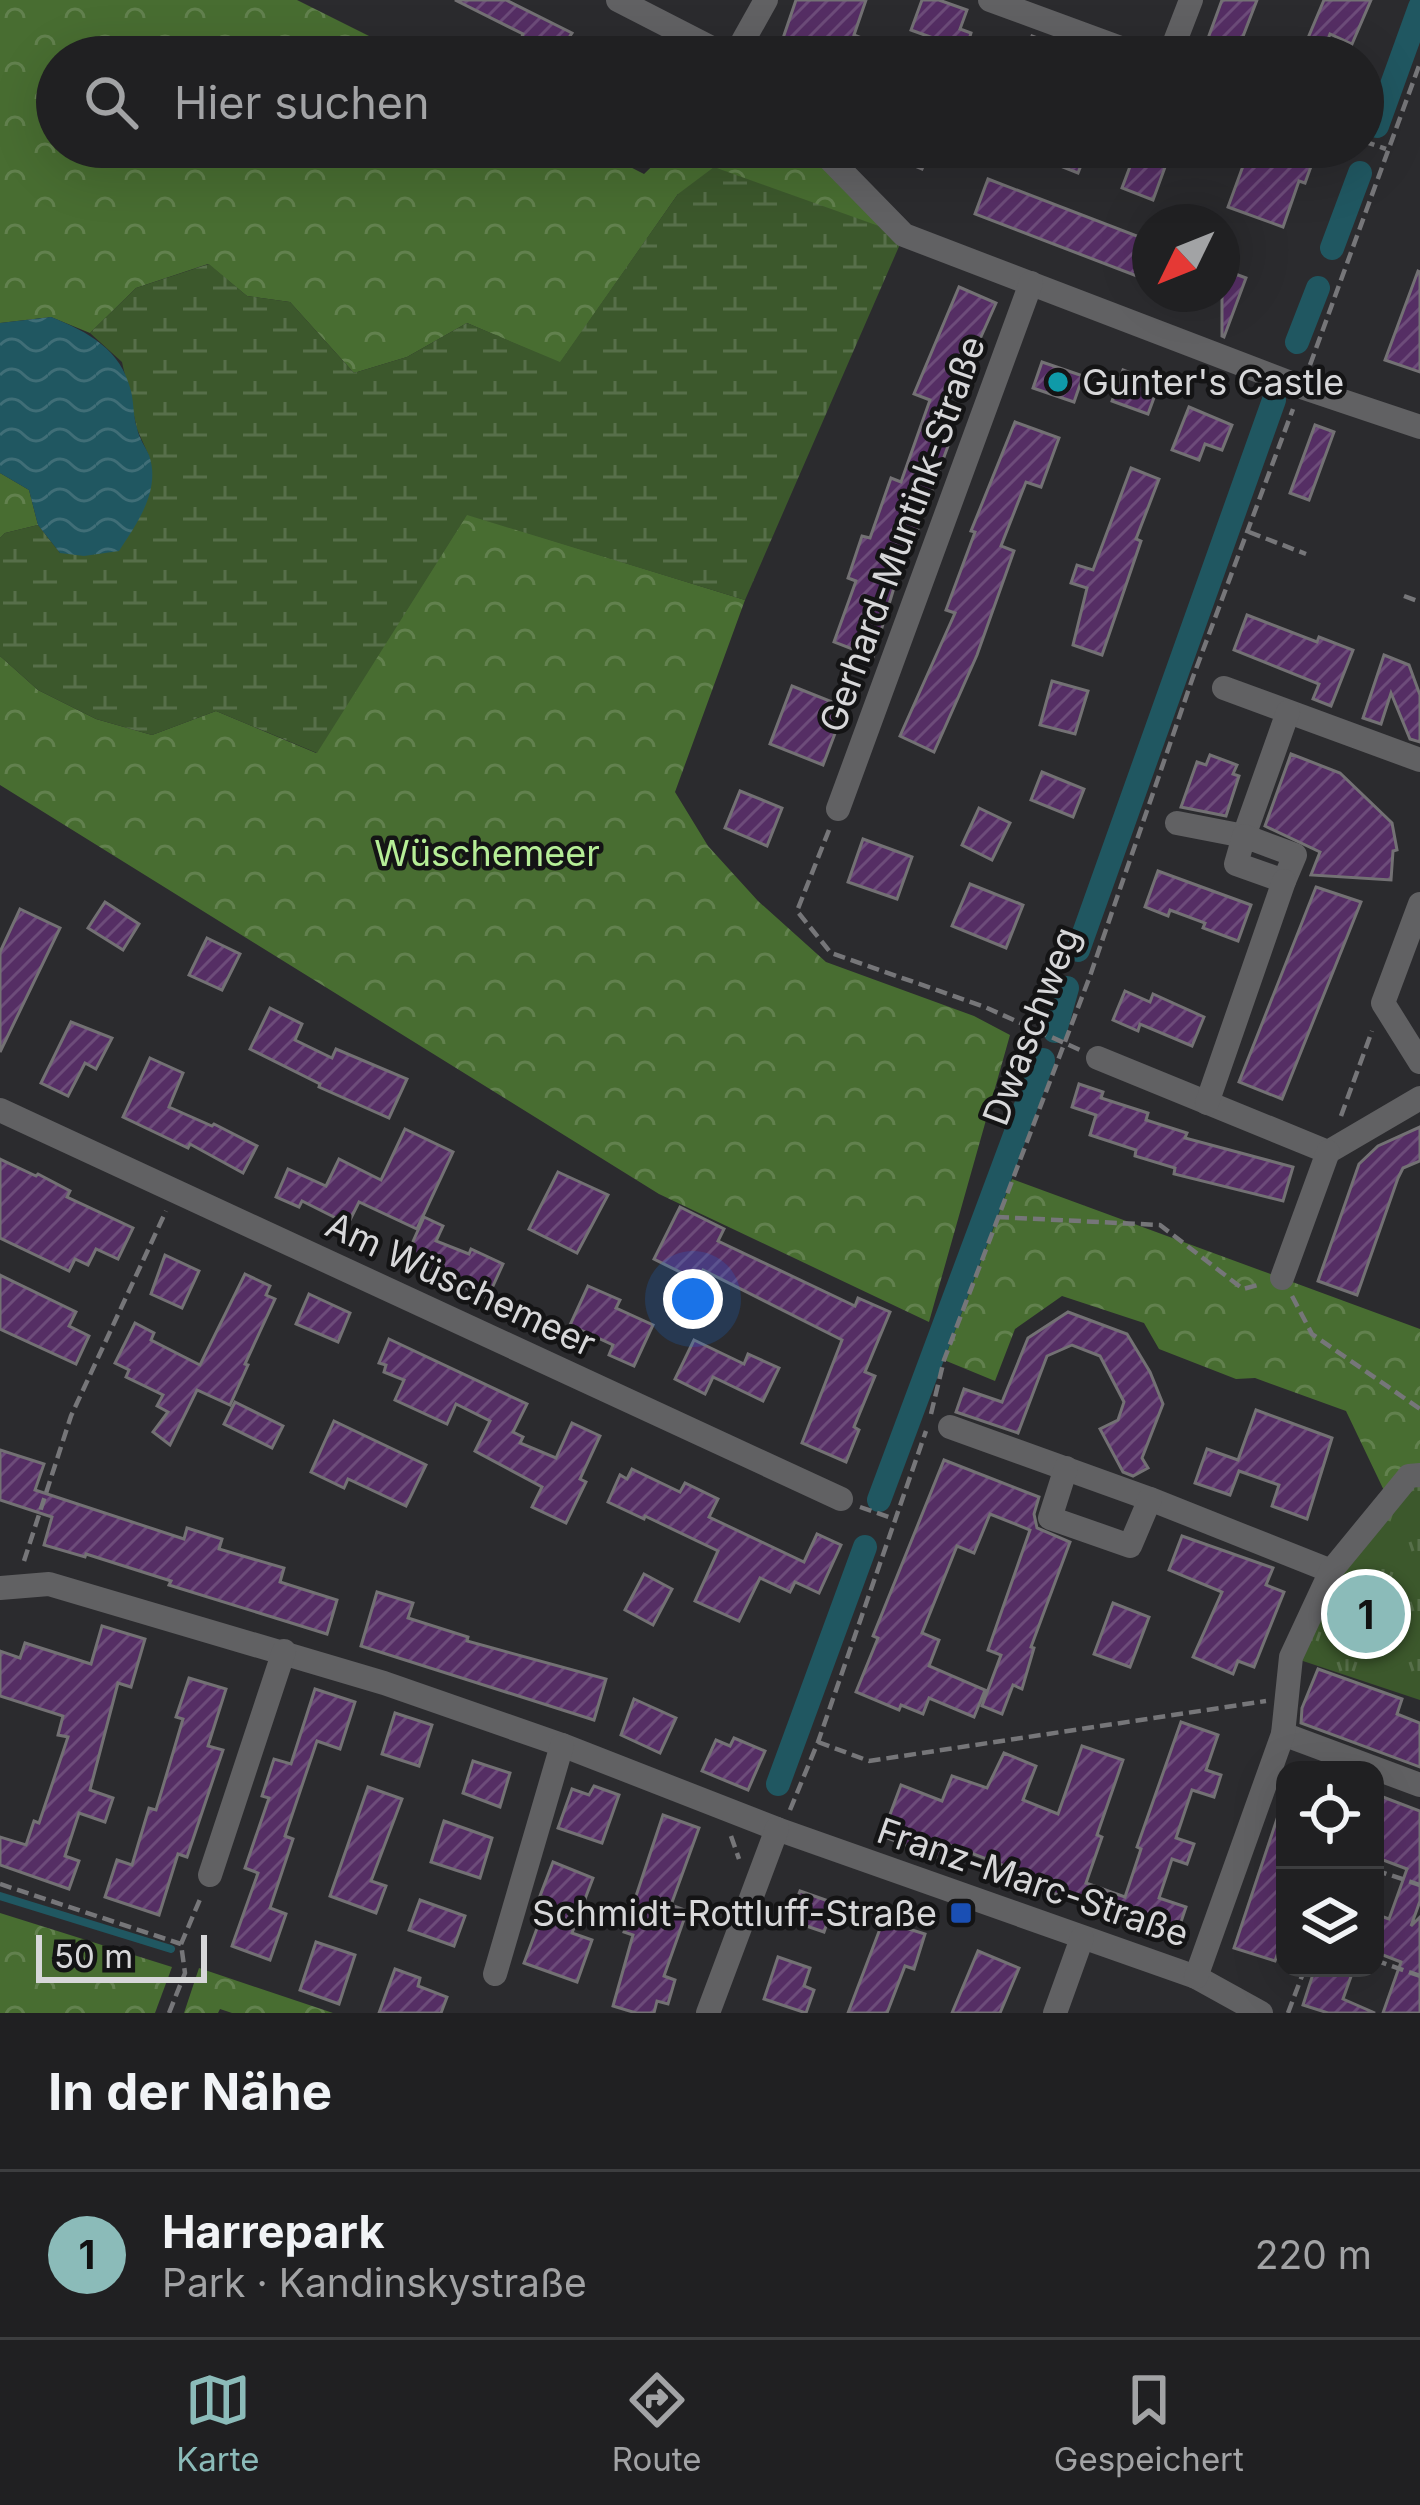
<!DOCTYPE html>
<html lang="de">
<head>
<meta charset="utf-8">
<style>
	:root { --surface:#202022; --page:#2d2d2f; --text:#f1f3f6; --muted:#a2a3a5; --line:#3d3e40; --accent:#8bbbb9 }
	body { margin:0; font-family:Inter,sans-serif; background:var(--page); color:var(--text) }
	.controls { position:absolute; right:36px; bottom:36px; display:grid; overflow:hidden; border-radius:24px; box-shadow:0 12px 48px #0002 }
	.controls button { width:108px; height:108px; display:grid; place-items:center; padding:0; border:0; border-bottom:3px solid var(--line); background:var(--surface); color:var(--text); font:60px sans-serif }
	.compass { position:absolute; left:1132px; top:204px; width:108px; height:108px; border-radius:50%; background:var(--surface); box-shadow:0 12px 48px #0002; rotate:227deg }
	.scale { position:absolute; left:36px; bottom:30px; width:171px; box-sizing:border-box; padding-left:12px; border:6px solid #d7d7d9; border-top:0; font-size:33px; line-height:42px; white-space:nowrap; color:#d7d7d9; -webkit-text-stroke:9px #141415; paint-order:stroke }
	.you { position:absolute; left:693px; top:1299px; width:42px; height:42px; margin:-30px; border:9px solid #fff; border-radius:50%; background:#1a73e8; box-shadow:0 0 0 18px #1a73e833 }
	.badge { display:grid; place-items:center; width:78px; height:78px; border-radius:50%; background:var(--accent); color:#111; font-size:39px; font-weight:700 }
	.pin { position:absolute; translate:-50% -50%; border:6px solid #fff; box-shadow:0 3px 12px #0006 }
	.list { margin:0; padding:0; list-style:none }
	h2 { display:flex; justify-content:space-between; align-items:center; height:156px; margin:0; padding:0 48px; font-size:51px }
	h2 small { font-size:39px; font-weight:400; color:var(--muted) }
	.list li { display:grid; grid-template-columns:78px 1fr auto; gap:36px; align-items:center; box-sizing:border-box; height:168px; padding:0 48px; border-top:3px solid var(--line) }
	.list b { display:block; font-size:45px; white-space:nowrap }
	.list p { margin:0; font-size:39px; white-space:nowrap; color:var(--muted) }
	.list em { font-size:39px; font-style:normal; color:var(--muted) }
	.icon { flex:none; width:66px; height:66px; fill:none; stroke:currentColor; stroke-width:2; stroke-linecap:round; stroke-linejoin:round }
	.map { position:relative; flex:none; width:1420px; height:2013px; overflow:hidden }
	.search { position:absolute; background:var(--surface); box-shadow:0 12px 48px #0002; left:36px; right:36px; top:36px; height:132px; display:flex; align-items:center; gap:30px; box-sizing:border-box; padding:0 42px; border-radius:66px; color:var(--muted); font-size:45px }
	.sheet { height:324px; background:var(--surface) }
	nav { display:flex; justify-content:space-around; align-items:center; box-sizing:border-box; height:168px; border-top:3px solid var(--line); background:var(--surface); font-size:33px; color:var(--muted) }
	nav a { display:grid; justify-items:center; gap:6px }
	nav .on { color:var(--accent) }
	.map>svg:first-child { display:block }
	.forest { fill:url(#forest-crowns) }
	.wetland { fill:url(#wetland-marsh) }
	.park { fill:url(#park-tufts) }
	.water { fill:url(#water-waves) }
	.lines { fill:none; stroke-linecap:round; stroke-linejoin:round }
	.stream { stroke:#205761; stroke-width:8 }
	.canal { stroke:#205761; stroke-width:24 }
	.building { fill:url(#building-hatch); stroke:#737174; stroke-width:3 }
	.path { stroke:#767679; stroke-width:4.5; stroke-dasharray:12 6; stroke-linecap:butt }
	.minor { stroke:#616163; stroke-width:24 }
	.culture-dot { fill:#0f9aa8; stroke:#141415; stroke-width:4.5 }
	.transit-dot { fill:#1a4fb4; stroke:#141415; stroke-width:4.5 }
	.labels { text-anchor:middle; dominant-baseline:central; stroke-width:9; stroke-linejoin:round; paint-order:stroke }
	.poi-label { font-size:36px; fill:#d7d7d9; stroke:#141415; text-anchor:start }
	.street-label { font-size:36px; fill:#d7d7d9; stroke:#141415 }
	.park-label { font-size:36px; fill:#b6ee97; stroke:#141415 }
</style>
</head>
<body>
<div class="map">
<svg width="1420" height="2013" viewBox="0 0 1420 2013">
	<defs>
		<pattern id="forest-crowns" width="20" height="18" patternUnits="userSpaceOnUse" patternTransform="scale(3)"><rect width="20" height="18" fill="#486d31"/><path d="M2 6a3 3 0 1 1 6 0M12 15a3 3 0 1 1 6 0" fill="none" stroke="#62814e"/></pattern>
		<pattern id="wetland-marsh" width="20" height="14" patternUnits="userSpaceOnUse" patternTransform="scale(3)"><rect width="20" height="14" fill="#3c582c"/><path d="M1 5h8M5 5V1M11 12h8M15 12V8" fill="none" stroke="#576f4a"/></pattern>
		<pattern id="park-tufts" width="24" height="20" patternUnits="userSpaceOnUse" patternTransform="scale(3)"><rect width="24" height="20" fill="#3c582c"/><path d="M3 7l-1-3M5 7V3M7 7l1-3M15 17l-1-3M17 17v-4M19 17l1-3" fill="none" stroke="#576f4a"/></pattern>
		<pattern id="water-waves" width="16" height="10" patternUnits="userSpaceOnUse" patternTransform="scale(3)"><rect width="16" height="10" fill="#205761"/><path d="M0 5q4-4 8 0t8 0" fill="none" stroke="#406e77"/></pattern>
		<pattern id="building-hatch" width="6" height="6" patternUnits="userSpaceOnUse" patternTransform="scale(3)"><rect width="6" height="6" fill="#552e64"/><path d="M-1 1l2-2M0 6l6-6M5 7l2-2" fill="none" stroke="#6d4c7a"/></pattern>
	</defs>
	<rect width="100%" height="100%" fill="#2b2b2e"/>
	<g class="forest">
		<polygon points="0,0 297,0 411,57 57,57 57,147 591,147 644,174 672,147 818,147 904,235 678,194 560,363 467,323 407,357 354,373 290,302 247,296 208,264 136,288 90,333 51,317 0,323"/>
		<polygon points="0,473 29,490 38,525 5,533 0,538"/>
		<polygon points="467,514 745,600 675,792 708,846 758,901 826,962 974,1016 1010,1035 929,1322 659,1194 0,785 0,656 38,690 96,719 152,735 216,711 316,753"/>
		<polygon points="1012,1179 1420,1329 1420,1475 1389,1501 1346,1411 1255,1378 1236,1379 1159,1349 1144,1323 1062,1296 1015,1329 995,1381 944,1360"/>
		<polygon points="0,1913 172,1967 155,2013 0,2013"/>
		<polygon points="199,1968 333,2013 232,2013 220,2009 218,2013 184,2013"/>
	</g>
	<polygon class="wetland" points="714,167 904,235 745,600 467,515 317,753 216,711 152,735 96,719 38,690 0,656 0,538 5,533 38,525 60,553 149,456 137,429 122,362 90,333 136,288 209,264 247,296 290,302 354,373 407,357 467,323 560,362 678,194"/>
	<polygon class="park" points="1420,1475 1420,1700 1291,1657 1331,1571"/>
	<path class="water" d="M51,317C88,332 121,349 131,391C134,403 133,416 137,428C139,438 145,446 149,455C161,490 138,522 119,551L84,556L60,553L38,525L29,490L0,473V323Z"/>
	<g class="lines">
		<polyline class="stream" points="0,1896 171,1949"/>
		<g class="canal">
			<polyline points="1377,126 1420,7"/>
			<polyline points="1332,248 1360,173"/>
			<polyline points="1297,342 1318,288"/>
			<polyline points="1078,950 1274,400"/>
			<polyline points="1055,1031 1067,988"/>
			<polyline points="879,1500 1043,1060"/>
			<polyline points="778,1784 865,1547"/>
		</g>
	</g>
	<g class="building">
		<polygon points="455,0 506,0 572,33 556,57 521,39 523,34"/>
		<polygon points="796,0 866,0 854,35 908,57 809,57 780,47"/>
		<polygon points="922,0 939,0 967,10 960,29 971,33 966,50 911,30"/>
		<polygon points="1222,0 1257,0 1235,57 1203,52"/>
		<polygon points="1324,0 1371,0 1352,44 1330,34 1321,57 1300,57"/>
		<polygon points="1032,36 1082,55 1081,57 1024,57"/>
		<polygon points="870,147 931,147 922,169"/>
		<polygon points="1056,147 1088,147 1078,173 1050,162"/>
		<polygon points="1250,147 1318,147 1305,183 1299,181 1283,227 1228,207"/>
		<polygon points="1137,148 1168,159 1153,200 1122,188"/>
		<polygon points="988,179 1150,241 1150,281 975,214"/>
		<polygon points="1222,269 1246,278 1224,337 1222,336"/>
		<polygon points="1418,271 1420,272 1420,372 1385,360"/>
		<polygon points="959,287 996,303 980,339 974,337 938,430 952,435 915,537 910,535 873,657 834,642 856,581 848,578 862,536 870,538 891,478 901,482 930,400 914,394"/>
		<polygon points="1042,362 1083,376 1074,402 1033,388"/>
		<polygon points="1123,370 1159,384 1148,414 1112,401"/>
		<polygon points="1189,407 1232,425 1222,450 1205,444 1199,460 1172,450"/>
		<polygon points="1015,422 1059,438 1041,487 1026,482 1001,546 1014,551 977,655 934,752 900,736 955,613 946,610 975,532 971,531"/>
		<polygon points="1315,425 1334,432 1309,500 1290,493"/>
		<polygon points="1131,468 1159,479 1136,539 1141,541 1102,655 1073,645 1087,588 1071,583 1077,565 1093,570"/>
		<polygon points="1247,615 1317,642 1319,637 1353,650 1331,706 1313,699 1319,684 1234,650"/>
		<polygon points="1384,655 1409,665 1420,695 1420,742 1410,739 1391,693 1381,724 1363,718"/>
		<polygon points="1052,681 1088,691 1075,734 1040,725"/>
		<polygon points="792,686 845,707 823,765 770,744"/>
		<polygon points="1291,754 1340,773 1392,823 1397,850 1393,851 1391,880 1311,875 1320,852 1265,826"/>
		<polygon points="1210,755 1237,765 1233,774 1239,776 1226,816 1181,807 1197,762 1206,765"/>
		<polygon points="1042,772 1084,789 1073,817 1031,800"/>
		<polygon points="740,791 782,808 767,846 725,828"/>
		<polygon points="979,808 1010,823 992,860 962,845"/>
		<polygon points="863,839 912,857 897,899 848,882"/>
		<polygon points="1158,871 1251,905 1238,941 1203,928 1205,923 1170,910 1168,916 1145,907"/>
		<polygon points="970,884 1023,905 1006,948 952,926"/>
		<polygon points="1316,887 1361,902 1282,1099 1239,1082"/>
		<polygon points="105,902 139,924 123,950 88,928"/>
		<polygon points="20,909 60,928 0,1052 0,952"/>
		<polygon points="207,938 240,954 222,990 189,975"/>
		<polygon points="1125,991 1150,1002 1153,994 1204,1017 1192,1046 1140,1024 1138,1031 1113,1020"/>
		<polygon points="270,1008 302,1024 295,1040 332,1058 336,1049 407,1079 389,1118 319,1087 320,1084 250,1049"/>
		<polygon points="71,1022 112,1038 96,1069 85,1063 68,1096 41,1083"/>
		<polygon points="150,1058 183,1073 169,1107 212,1126 214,1124 257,1146 243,1173 190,1144 188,1148 123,1117"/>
		<polygon points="1079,1084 1103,1092 1101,1098 1148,1113 1146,1120 1187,1133 1185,1138 1293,1167 1283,1201 1174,1174 1175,1168 1135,1156 1136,1150 1090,1135 1096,1115 1072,1107"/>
		<polygon points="1420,1127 1420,1161 1403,1168 1398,1178 1357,1295 1318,1281 1359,1164 1378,1146"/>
		<polygon points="405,1129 453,1152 417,1229 359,1202 348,1224 302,1201 299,1207 276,1197 288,1169 326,1186 339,1159 381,1180"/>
		<polygon points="0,1159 36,1176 38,1174 70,1191 67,1197 133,1228 118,1259 96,1249 88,1265 75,1259 69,1271 0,1238"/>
		<polygon points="558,1172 608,1195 577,1253 529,1229"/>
		<polygon points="680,1207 724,1229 718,1241 855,1306 858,1298 890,1312 865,1372 875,1376 854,1427 859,1430 846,1462 802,1443 842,1340 703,1270 698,1281 654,1259"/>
		<polygon points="424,1217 443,1226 436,1241 469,1254 471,1249 503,1264 487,1299 406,1257"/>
		<polygon points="165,1255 199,1271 182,1308 151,1294"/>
		<polygon points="245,1274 270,1286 266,1295 275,1299 245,1364 248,1365 230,1405 197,1390 170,1445 153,1432 168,1412 157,1406 163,1395 126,1377 129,1370 115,1363 135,1323 154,1333 151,1340 200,1365"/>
		<polygon points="0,1275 76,1312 69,1326 89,1336 76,1364 0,1329"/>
		<polygon points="588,1286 620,1300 616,1308 653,1325 634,1366 609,1355 613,1345 570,1325"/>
		<polygon points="309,1294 350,1313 338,1342 296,1324"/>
		<polygon points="1068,1312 1127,1334 1150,1372 1163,1404 1142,1458 1148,1468 1133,1476 1123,1472 1100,1429 1118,1420 1124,1402 1100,1356 1072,1345 1047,1356 1018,1433 956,1412 964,1389 1002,1402 1028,1338"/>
		<polygon points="389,1339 527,1404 513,1432 523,1437 520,1443 556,1458 572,1423 600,1436 580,1479 586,1482 566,1523 532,1507 542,1487 475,1451 490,1421 456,1404 447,1424 395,1400 404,1380 384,1372 386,1365 379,1363"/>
		<polygon points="694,1340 744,1364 748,1354 779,1368 763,1401 713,1377 705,1394 675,1379"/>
		<polygon points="235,1402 283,1426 272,1448 224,1424"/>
		<polygon points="1256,1410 1332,1438 1307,1519 1272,1506 1279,1485 1239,1471 1230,1495 1195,1483 1207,1449 1238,1460"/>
		<polygon points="334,1421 426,1465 406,1506 348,1479 344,1488 311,1472"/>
		<polygon points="0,1450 44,1464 35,1490 184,1539 187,1528 222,1539 219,1549 284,1568 280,1582 337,1600 327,1634 169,1585 171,1581 86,1554 85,1557 44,1545 52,1517 0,1500"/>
		<polygon points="944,1460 1039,1497 1034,1514 1037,1528 1070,1542 1031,1647 1034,1648 1022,1689 1013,1685 1002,1714 982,1706 1001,1655 988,1650 1030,1530 990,1514 974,1553 957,1546 922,1633 939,1640 929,1666 985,1690 974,1717 929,1698 923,1714 901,1705 899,1710 856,1692 878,1638 873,1636"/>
		<polygon points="632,1469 680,1492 685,1483 718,1499 709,1517 804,1562 817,1534 841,1545 819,1593 795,1582 790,1592 760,1578 739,1621 695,1601 718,1551 645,1516 644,1519 608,1502 620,1475 627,1479"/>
		<polygon points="1182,1536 1273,1568 1266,1585 1284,1592 1254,1667 1238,1661 1233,1674 1193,1657 1222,1592 1169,1570"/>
		<polygon points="644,1574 672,1589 653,1625 625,1610"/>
		<polygon points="377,1592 413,1603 408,1618 468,1637 467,1641 606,1679 594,1720 361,1646"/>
		<polygon points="1113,1603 1149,1617 1130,1667 1094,1654"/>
		<polygon points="102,1626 145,1639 131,1687 118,1683 90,1790 113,1798 105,1822 79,1813 65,1856 79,1861 69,1889 0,1865 0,1837 26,1845 34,1821 39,1823 68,1737 58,1735 63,1716 0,1696 0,1651 20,1658 25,1643 91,1664"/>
		<polygon points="1318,1669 1402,1699 1397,1714 1420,1723 1420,1767 1301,1723 1302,1708"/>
		<polygon points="189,1678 226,1689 208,1746 223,1750 187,1857 178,1854 159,1915 105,1897 117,1860 132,1865 149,1808 156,1810 183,1719 176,1717"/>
		<polygon points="315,1689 355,1702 340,1749 317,1741 285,1836 293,1839 270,1908 286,1914 270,1960 232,1946 258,1873 245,1868 269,1798 262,1796 274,1759 291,1764"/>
		<polygon points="634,1699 676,1718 660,1753 621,1735"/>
		<polygon points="395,1713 432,1725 419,1766 382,1754"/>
		<polygon points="1181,1722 1218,1735 1206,1770 1221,1775 1214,1797 1192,1790 1176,1838 1194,1844 1187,1864 1172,1859 1159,1898 1186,1907 1178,1931 1033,1887 1036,1878 945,1843 939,1858 882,1836 901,1785 942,1801 952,1776 987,1788 1004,1753 1036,1766 1023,1800 1058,1814 1082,1746 1123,1760 1097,1835 1102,1837 1086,1883 1125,1897 1141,1849 1137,1847"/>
		<polygon points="734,1738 765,1751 748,1790 702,1771 716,1740 730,1746"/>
		<polygon points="473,1761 510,1773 500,1807 463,1793"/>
		<polygon points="594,1786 619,1795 602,1843 558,1828 572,1789 589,1795"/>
		<polygon points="368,1787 402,1799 371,1881 386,1886 376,1913 330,1896"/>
		<polygon points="1375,1794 1420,1811 1420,1901 1411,1926 1420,1917 1420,2013 1383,2013 1401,1962 1375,1952 1375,1914 1389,1919 1407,1869 1375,1857"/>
		<polygon points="1282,1804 1285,1805 1285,1932 1275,1961 1234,1948"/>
		<polygon points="663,1815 699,1828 671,1905 687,1911 664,1976 675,1980 668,2004 657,2001 654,2013 636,2013 613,2006 633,1935 624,1932"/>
		<polygon points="444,1821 492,1838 480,1878 431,1862"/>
		<polygon points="553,1862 593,1878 572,1933 592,1940 577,1982 524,1963 548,1899 540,1896"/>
		<polygon points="800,1891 834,1903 824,1932 789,1920"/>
		<polygon points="420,1900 465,1916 454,1946 409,1930"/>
		<polygon points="883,1921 925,1934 914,1969 905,1966 887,2013 848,2013"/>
		<polygon points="316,1942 355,1955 339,2004 300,1990"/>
		<polygon points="978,1951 1019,1968 1000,2013 952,2013"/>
		<polygon points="778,1957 810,1968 804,1986 814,1990 806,2013 764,1999"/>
		<polygon points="1315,1968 1354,1968 1343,1999 1375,2013 1328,2013 1303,2005"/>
		<polygon points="395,1969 420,1978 418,1986 447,1997 441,2013 379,2013"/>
	</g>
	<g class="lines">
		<g class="path">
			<polyline points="1363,141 1386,149"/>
			<polyline points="1310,365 1420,63"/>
			<polyline points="1249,532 1306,554"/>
			<polyline points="1404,596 1420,602"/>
			<polyline points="829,830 797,911 831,953 985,1007 1080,1050"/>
			<polyline points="1341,1116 1372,1031"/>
			<polyline points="997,1217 1160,1225 1243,1289 1262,1284"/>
			<polyline points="1292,1296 1312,1334 1420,1409"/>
			<polyline points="931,1414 944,1360 1090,976 1193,677 1293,409"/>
			<polyline points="860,1507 894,1519"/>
			<polyline points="24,1561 71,1416 166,1211"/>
			<polyline points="818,1742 869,1761 1266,1701"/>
			<polyline points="790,1810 818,1742 926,1431"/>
			<polyline points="731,1836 739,1859"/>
			<polyline points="1375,1870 1420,1885"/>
			<polyline points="0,1884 181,1944"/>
			<polyline points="1375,1960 1420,1976"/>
			<polyline points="169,2013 185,1973 181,1944 201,1897"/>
			<polyline points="1288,2013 1305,1968"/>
		</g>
		<g class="minor">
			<polyline points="618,0 729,57"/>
			<polyline points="990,0 1145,57"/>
			<polyline points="734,57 766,0"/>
			<polyline points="1169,57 1191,0"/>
			<polyline points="818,147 904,235 1301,387 1420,427"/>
			<polyline points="1224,688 1420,760"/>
			<polyline points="838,809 1031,283"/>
			<polyline points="1177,823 1244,836 1288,712"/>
			<polygon points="1244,836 1295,855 1284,881 1236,864"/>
			<polyline points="1420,904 1383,1003 1420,1062"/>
			<polyline points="1098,1058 1328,1152 1420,1098"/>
			<polyline points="1207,1103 1284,881"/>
			<polyline points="0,1110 841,1499"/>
			<polyline points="1282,1278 1328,1152"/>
			<polyline points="950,1427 1150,1499 1331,1571"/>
			<polyline points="1066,1468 1050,1518 1130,1546 1150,1499"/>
			<polyline points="0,1588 49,1584 384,1683 562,1745 777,1829 1196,1977 1261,2013"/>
			<polyline points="1283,1734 1420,1785"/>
			<polyline points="210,1875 284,1651"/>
			<polyline points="495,1974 562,1745"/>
			<polyline points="1196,1977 1283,1734 1291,1657 1331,1571 1409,1476 1420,1475"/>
			<polyline points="708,2013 777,1829"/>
			<polyline points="1055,2013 1082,1938"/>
		</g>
	</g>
	<circle class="culture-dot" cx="1058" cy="382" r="12"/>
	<rect class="transit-dot" x="949" y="1901" width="24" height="24" rx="6"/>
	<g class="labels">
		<g class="poi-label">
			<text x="1082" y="382">Gunter's Castle</text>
			<text x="937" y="1913" text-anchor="end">Schmidt-Rottluff-Straße</text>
		</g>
		<g class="street-label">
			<text transform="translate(902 534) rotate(-70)">Gerhard-Muntink-Straße</text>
			<text transform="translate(1031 1026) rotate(-69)">Dwaschweg</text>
			<text transform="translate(461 1284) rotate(25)">Am Wüschemeer</text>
			<text transform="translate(1033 1882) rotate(19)">Franz-Marc-Straße</text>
		</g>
		<g class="park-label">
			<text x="487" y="853">Wüschemeer</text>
		</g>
	</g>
</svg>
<div class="controls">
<button><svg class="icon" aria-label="locate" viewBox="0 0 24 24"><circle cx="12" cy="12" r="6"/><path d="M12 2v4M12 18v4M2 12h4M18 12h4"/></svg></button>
<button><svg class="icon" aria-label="layers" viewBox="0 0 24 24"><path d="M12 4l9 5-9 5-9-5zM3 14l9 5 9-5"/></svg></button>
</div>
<svg class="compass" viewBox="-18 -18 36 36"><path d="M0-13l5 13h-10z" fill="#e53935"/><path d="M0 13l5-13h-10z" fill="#a2a3a5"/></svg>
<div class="scale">50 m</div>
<div class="you"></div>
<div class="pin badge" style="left:1366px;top:1614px">1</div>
<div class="search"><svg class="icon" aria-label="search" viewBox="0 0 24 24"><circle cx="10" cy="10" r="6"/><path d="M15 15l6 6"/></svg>Hier suchen</div>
</div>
<section class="sheet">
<h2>In der Nähe<small></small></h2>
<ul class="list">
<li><span class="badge">1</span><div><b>Harrepark</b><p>Park · Kandinskystraße</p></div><em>220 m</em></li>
</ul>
</section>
<nav>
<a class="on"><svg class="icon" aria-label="map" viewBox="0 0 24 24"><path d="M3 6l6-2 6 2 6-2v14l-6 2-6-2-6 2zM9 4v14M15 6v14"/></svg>Karte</a>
<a><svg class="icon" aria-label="directions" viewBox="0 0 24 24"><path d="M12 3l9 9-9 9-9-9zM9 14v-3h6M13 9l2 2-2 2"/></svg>Route</a>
<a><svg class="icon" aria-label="saved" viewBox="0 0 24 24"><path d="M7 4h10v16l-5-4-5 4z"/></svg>Gespeichert</a>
</nav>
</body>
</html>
